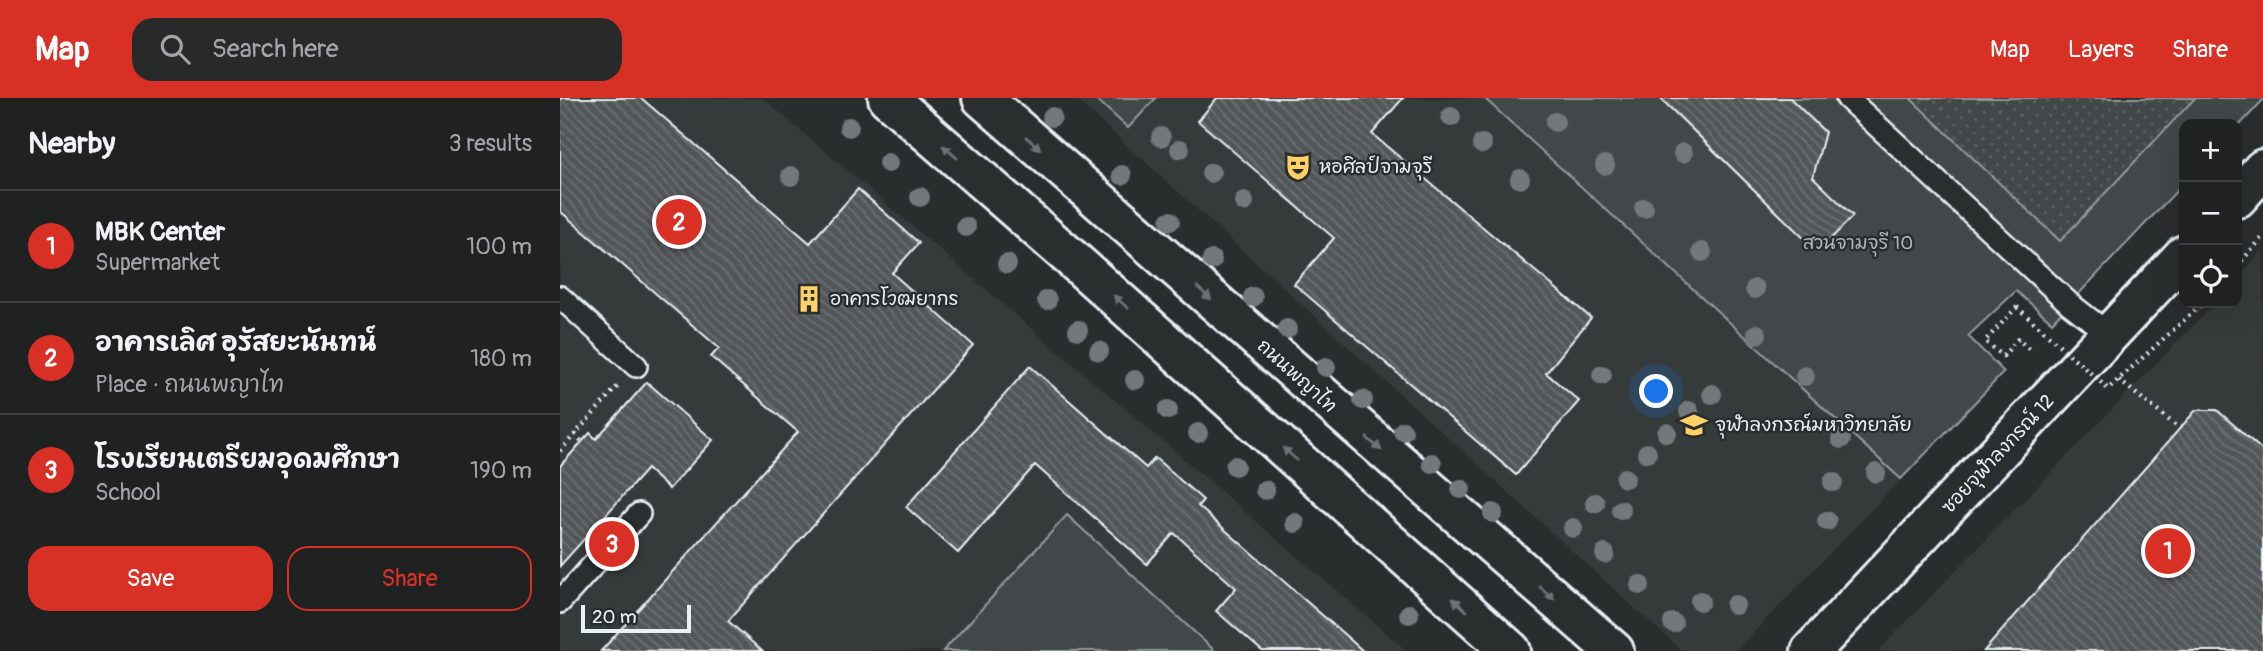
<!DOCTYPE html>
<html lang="en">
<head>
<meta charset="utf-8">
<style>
	:root { --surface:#202222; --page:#282a2a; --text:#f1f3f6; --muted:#a2a4a5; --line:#3d3f40; --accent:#d93025 }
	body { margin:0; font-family:Pangolin,"Playpen Sans Thai",sans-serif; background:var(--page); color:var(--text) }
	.controls { position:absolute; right:21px; top:21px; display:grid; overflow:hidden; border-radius:14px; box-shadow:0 7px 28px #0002 }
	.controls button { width:63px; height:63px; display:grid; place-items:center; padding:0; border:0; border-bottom:2px solid var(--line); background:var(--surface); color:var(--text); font:35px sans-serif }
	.scale { position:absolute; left:21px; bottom:18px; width:110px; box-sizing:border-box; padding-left:7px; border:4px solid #e8f1f8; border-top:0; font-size:19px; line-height:24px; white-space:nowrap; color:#e8f1f8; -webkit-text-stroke:5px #2a2d2e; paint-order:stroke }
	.you { position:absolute; left:1097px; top:294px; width:24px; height:24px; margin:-18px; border:5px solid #fff; border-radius:50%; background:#1a73e8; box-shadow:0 0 0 10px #1a73e833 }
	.badge { display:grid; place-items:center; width:46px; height:46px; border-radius:50%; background:var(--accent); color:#fff; font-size:23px; font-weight:700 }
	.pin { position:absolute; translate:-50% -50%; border:4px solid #fff; box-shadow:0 2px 7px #0006 }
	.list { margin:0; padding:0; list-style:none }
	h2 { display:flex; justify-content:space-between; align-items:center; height:91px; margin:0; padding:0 28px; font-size:30px }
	h2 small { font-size:23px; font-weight:400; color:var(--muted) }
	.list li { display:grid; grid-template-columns:46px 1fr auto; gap:21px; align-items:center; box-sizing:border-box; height:112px; padding:0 28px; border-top:2px solid var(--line) }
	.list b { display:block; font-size:26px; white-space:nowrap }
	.list p { margin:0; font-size:23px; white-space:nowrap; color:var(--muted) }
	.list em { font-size:23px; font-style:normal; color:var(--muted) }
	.actions { display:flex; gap:14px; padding:21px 28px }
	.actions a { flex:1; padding:16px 0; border:2px solid var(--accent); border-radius:21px; text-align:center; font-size:24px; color:var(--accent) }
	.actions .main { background:var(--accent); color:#fff }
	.icon { flex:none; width:38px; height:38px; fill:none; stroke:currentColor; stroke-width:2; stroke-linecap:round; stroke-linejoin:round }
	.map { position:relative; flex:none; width:1703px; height:553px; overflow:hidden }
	header { display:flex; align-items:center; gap:42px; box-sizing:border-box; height:98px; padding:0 35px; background:var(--accent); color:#fff }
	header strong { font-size:33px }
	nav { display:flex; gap:38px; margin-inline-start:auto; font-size:24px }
	.search { width:490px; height:63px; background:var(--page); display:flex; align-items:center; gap:18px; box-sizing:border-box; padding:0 24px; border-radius:21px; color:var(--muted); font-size:26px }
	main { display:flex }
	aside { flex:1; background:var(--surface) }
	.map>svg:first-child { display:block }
	.built { fill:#363a3b }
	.green { fill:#424648; stroke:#959ca0; stroke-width:2 }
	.garden { fill:url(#garden-dots); stroke:#959ca0; stroke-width:2 }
	.building { fill:url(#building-back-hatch); stroke:#e8f1f8; stroke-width:2 }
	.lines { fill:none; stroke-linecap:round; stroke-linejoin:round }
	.service-casing { stroke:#e8f1f8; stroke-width:26 }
	.tertiary-casing { stroke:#e8f1f8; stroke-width:44 }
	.primary-casing { stroke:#e8f1f8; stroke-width:44 }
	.path { stroke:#e8f1f8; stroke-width:4.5; stroke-dasharray:2 5; stroke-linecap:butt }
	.service { stroke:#2a2d2e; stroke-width:21 }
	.tertiary { stroke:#2a2d2e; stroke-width:38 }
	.primary { stroke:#2a2d2e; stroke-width:38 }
	.path-bridge { stroke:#e8f1f8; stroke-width:4.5; stroke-dasharray:2 5; stroke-linecap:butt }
	.tree { fill:#73787b }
	.oneway { fill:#6c7275 }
	.labels { text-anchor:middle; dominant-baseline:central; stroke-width:5; stroke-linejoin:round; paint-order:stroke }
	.poi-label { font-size:19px; fill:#e8f1f8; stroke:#2a2d2e; text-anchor:start }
	.park-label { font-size:19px; fill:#aeb5ba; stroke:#2a2d2e }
	.street-label { font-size:19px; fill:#e8f1f8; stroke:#2a2d2e }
</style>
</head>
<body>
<header>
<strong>Map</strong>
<div class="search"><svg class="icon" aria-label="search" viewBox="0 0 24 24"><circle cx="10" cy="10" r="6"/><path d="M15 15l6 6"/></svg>Search here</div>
<nav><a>Map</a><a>Layers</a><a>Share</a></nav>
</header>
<main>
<aside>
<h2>Nearby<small>3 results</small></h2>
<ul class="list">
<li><span class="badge">1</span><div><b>MBK Center</b><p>Supermarket</p></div><em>100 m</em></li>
<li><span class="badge">2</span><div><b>อาคารเลิศ อุรัสยะนันทน์</b><p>Place · ถนนพญาไท</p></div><em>180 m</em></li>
<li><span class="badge">3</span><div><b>โรงเรียนเตรียมอุดมศึกษา</b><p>School</p></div><em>190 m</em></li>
</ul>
<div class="actions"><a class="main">Save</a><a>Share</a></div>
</aside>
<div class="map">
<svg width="1703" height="553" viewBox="0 0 1703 553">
	<defs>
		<pattern id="garden-dots" width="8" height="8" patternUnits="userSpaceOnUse" patternTransform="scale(1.75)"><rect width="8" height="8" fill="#424648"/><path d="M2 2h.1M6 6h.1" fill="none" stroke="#5d6163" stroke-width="1.8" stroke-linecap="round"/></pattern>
		<pattern id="building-back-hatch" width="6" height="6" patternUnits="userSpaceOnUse" patternTransform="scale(1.75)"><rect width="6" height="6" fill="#535759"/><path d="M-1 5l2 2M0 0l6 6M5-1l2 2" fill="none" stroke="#6c7072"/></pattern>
	</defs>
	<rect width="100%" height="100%" fill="#2a2d2e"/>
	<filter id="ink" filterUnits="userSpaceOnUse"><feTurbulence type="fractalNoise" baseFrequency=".0143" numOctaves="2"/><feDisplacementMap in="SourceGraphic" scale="14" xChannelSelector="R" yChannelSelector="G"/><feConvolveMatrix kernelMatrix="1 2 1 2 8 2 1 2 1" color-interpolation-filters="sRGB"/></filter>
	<g filter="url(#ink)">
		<g class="built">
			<polygon points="0,0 203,0 847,553 0,553"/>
			<polygon points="515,0 1703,0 1703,2 1677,30 1677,26 1624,26 1624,85 1492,224 1456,193 1408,238 1444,274 1176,553 1122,553"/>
			<polygon points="1703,152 1703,553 1318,553 1655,205 1677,205 1677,181"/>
		</g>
		<g class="green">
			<polygon points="535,0 596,0 568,30"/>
			<polygon points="924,0 1703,0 1703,2 1677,30 1677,26 1624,26 1624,85 1492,224 1456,193 1408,238 1444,274 1341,381"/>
			<polygon points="507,417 655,553 383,553"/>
		</g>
		<polygon class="garden" points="1350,0 1635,0 1500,143"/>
		<g class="building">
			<polygon points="0,0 81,0 250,145 298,91 359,145 332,175 413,247 168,523 202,553 41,553 238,334 151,259 159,250 0,113"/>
			<polygon points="657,0 843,0 812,36 1031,220 986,275 1019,303 956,377 734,186 774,140 638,23"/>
			<polygon points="1100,0 1230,0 1265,34 1253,79 1293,118 1258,154"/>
			<polygon points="470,268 586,370 595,360 643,402 638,408 803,553 702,553 656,513 676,490 614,435 587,466 475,367 398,455 346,409"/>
			<polygon points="87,284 153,342 109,391 87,371 0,468 0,368 30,335 36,341"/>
			<polygon points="1636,312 1657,312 1703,353 1703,553 1424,553"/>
		</g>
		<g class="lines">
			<defs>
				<g id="service">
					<polyline points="1287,0 1510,206 1550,237"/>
					<polyline points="0,199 76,268"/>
					<polyline points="0,504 79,416"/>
				</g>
				<g id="tertiary">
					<polyline points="1677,100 1703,71"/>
					<polyline points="1251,553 1624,157"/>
				</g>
				<g id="primary">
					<polyline points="328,0 510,159 951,553"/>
					<polyline points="422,0 1054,553"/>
				</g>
			</defs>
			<use href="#service" class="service-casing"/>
			<use href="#tertiary" class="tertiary-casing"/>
			<use href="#primary" class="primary-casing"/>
			<g class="path">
				<polyline points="1677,168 1703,139"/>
				<polyline points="1457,209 1425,243 1443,258 1458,241 1472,254"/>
				<polyline points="1559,282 1620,331"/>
				<polyline points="15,336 22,344"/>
				<polyline points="0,353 58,288"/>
			</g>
			<use href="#service" class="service"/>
			<use href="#tertiary" class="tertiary"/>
			<use href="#primary" class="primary"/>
			<polyline class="path-bridge" points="1457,209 1548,291 1643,205"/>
		</g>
		<g class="tree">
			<circle cx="492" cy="19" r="10"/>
			<circle cx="891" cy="19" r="10"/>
			<circle cx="995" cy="24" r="10"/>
			<circle cx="289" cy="29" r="10"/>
			<circle cx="601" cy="39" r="10"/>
			<circle cx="922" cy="46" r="10"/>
			<circle cx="620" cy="51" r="10"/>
			<circle cx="1123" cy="55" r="10"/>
			<circle cx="328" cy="65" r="10"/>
			<circle cx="1045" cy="67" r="10"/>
			<circle cx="651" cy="75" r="10"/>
			<circle cx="562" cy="77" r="10"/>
			<circle cx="231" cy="78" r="10"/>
			<circle cx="960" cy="81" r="10"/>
			<circle cx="360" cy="99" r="10"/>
			<circle cx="684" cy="104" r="10"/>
			<circle cx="1084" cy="110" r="10"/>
			<circle cx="610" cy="123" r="10"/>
			<circle cx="406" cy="129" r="10"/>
			<circle cx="1142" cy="154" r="10"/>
			<circle cx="652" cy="162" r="10"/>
			<circle cx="447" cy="166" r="10"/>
			<circle cx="1195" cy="191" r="10"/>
			<circle cx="693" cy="199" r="10"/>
			<circle cx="487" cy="202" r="10"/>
			<circle cx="727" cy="231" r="10"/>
			<circle cx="518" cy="232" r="10"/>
			<circle cx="1197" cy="236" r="10"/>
			<circle cx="539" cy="253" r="10"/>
			<circle cx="766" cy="269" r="10"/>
			<circle cx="1042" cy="277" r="10"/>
			<circle cx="1245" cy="278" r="10"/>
			<circle cx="575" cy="282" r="10"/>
			<circle cx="1152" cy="296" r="10"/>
			<circle cx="803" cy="302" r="10"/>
			<circle cx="608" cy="312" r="10"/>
			<circle cx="1129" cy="313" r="10"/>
			<circle cx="843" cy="333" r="10"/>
			<circle cx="638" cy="335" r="10"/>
			<circle cx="1107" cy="335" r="10"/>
			<circle cx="1281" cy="341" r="10"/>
			<circle cx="1087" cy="355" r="10"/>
			<circle cx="872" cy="365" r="10"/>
			<circle cx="675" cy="368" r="10"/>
			<circle cx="1316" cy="375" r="10"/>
			<circle cx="1065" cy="380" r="10"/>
			<circle cx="1273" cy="384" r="10"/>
			<circle cx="901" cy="391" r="10"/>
			<circle cx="705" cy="392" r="10"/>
			<circle cx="1035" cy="405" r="10"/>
			<circle cx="1061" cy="412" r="10"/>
			<circle cx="933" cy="415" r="10"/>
			<circle cx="1267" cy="423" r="10"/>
			<circle cx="735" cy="425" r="10"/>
			<circle cx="1013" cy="430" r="10"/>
			<circle cx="1045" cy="456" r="10"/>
			<circle cx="1080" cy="487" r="10"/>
			<circle cx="1140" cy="503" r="10"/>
			<circle cx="1175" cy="507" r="10"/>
			<circle cx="849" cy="516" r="10"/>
			<circle cx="1113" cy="525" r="10"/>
		</g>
		<defs><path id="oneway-solid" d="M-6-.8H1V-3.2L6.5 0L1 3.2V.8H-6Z" transform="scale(1.75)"/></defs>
		<g class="oneway">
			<use href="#oneway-solid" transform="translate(473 45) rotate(41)"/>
			<use href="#oneway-solid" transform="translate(390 54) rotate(-139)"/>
			<use href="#oneway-solid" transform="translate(644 195) rotate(42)"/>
			<use href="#oneway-solid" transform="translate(561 204) rotate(-138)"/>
			<use href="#oneway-solid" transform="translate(814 346) rotate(41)"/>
			<use href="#oneway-solid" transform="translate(730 356) rotate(-138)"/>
			<use href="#oneway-solid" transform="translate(987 495) rotate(41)"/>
			<use href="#oneway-solid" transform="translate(900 507) rotate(-138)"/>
		</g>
	</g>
	<defs>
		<symbol id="theatre-bare" viewBox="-9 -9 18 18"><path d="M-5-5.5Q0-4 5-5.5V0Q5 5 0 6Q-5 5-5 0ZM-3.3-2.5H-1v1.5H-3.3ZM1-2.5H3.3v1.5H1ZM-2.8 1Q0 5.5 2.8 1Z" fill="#ffd166" stroke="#2a2d2e" stroke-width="2.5" paint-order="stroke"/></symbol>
		<symbol id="building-bare" viewBox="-9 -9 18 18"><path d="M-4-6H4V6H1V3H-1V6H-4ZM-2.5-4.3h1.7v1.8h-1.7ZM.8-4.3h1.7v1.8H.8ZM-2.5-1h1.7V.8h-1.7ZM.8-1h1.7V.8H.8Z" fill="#ffd166" stroke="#2a2d2e" stroke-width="2.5" paint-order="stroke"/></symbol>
		<symbol id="university-bare" viewBox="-9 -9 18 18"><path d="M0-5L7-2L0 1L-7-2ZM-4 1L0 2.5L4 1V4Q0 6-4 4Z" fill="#ffd166" stroke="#2a2d2e" stroke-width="2.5" paint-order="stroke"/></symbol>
	</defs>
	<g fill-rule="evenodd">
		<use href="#theatre-bare" x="719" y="50" width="38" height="38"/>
		<use href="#building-bare" x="230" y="182" width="38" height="38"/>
		<use href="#university-bare" x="1115" y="308" width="38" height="38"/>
	</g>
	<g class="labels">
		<g class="poi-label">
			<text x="759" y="69">หอศิลป์จามจุรี</text>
			<text x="270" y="201">อาคารโวฒยากร</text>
			<text x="1155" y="327">จุฬาลงกรณ์มหาวิทยาลัย</text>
		</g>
		<g class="park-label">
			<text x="1298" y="145">สวนจามจุรี 10</text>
		</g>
		<g class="street-label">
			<text transform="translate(737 278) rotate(42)">ถนนพญาไท</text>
			<text transform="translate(1438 356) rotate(-47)">ซอยจุฬาลงกรณ์ 12</text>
		</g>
	</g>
</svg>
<div class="controls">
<button>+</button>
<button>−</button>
<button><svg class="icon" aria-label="locate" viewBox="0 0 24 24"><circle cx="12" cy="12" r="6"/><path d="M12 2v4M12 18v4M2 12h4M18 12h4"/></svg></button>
</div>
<div class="scale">20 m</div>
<div class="you"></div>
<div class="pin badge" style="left:1608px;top:453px">1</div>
<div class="pin badge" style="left:119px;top:124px">2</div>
<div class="pin badge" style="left:52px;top:446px">3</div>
</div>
</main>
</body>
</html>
